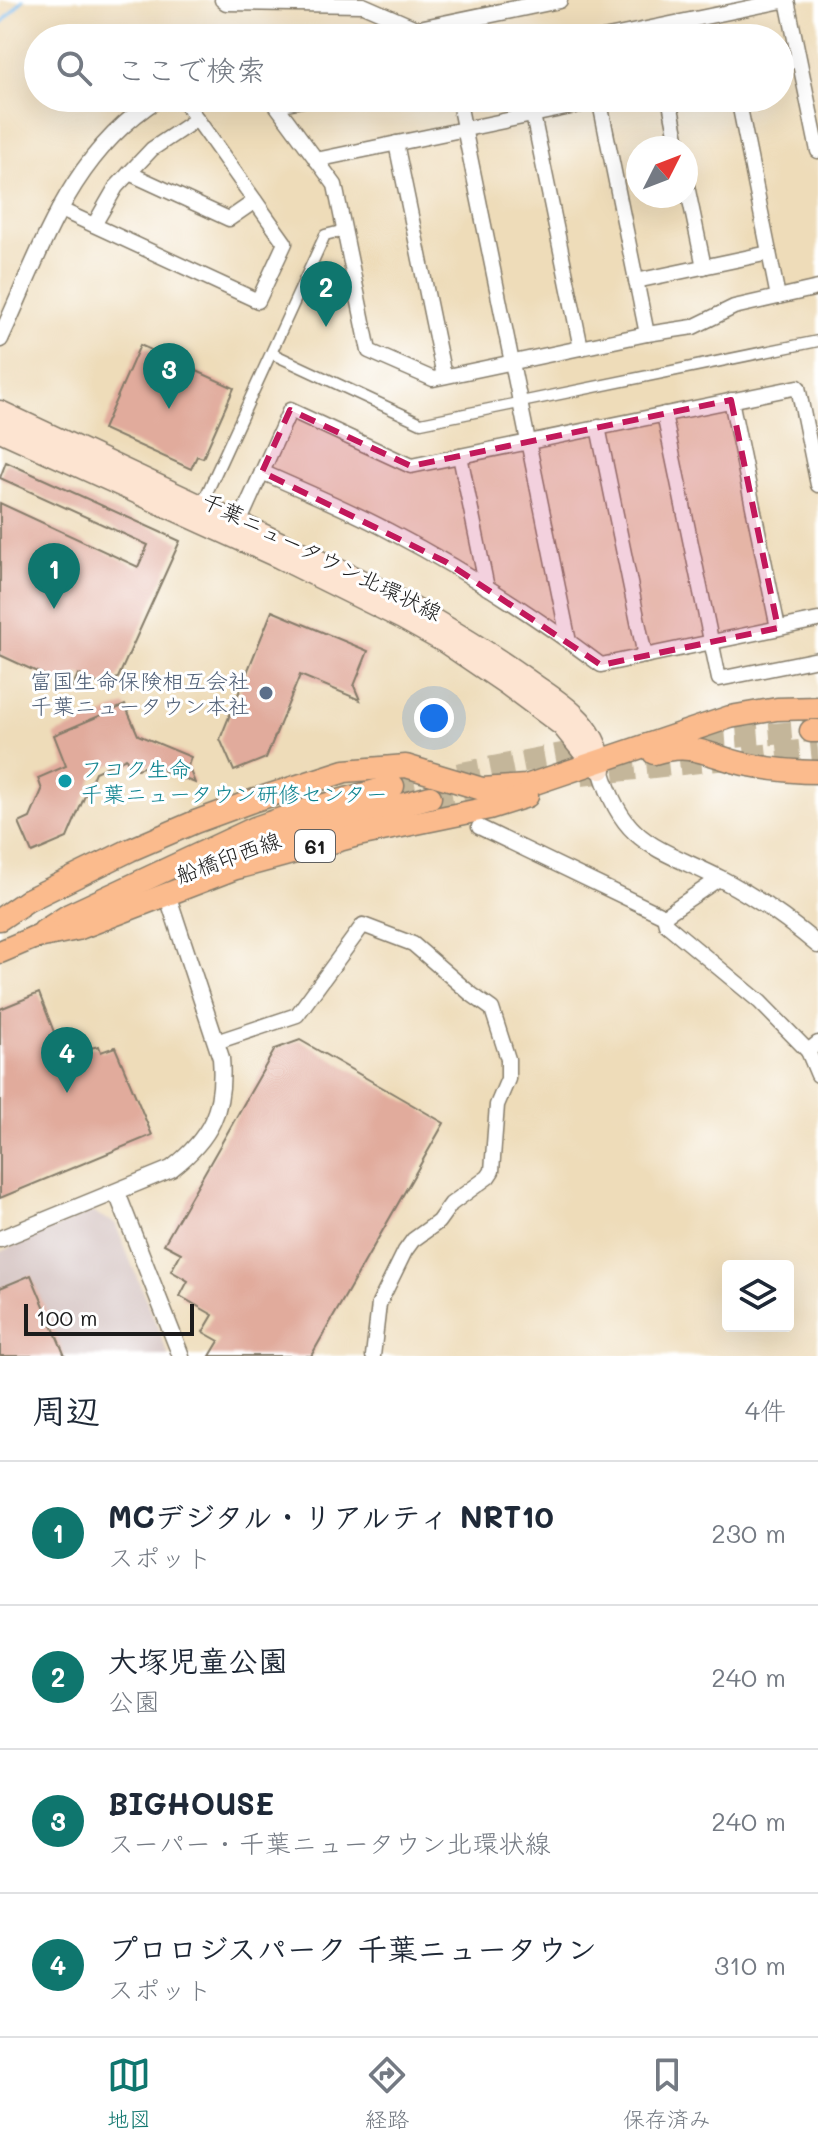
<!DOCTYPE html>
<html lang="ja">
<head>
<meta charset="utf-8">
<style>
	:root { --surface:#fff; --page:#f2f2f3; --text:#1f2937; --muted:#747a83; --line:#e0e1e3; --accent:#0f766e }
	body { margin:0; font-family:Mali,"Klee One",sans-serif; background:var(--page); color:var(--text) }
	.controls { position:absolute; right:24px; bottom:24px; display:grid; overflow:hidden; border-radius:8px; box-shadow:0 8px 32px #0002 }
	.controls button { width:72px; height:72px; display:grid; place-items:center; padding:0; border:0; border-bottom:2px solid var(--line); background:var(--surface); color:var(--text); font:40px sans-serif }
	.compass { position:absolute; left:626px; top:136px; width:72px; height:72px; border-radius:50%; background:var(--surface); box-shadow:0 8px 32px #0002; rotate:48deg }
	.scale { position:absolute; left:24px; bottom:20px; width:170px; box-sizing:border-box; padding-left:8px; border:4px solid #1c1c1c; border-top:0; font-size:22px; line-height:28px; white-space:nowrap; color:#1c1c1c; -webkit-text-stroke:6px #fff; paint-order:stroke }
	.you { position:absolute; left:434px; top:718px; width:28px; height:28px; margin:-20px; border:6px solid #fff; border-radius:50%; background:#1a73e8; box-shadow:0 0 0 12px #1a73e833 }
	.badge { display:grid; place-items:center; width:52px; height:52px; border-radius:50%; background:var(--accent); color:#fff; font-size:26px; font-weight:700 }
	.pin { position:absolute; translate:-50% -66px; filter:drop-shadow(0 2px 4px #0008) }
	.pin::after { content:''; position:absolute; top:42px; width:28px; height:24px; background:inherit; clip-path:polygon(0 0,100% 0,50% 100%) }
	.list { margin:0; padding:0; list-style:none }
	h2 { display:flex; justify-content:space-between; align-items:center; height:104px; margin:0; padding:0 32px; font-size:34px }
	h2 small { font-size:26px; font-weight:400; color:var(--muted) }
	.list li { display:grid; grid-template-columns:52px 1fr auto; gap:24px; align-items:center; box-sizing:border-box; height:144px; padding:0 32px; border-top:2px solid var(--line) }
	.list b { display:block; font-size:30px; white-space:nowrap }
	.list p { margin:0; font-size:26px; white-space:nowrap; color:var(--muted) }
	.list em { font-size:26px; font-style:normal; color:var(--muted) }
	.icon { flex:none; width:44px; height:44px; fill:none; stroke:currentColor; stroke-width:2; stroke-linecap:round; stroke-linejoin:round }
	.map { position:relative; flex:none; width:818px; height:1356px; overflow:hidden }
	.search { position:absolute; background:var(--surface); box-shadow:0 8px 32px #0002; left:24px; right:24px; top:24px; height:88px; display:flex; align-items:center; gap:20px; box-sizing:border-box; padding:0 28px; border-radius:44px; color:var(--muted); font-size:30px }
	.sheet { height:680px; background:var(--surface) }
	nav { display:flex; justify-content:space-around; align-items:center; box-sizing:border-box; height:112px; border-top:2px solid var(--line); background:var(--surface); font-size:22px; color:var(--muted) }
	nav a { display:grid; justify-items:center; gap:4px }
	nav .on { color:var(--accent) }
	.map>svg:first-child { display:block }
	.industrial { fill:#d1bfbd }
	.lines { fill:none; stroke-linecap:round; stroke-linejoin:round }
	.stream { stroke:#7dbff2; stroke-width:3 }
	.building { fill:#e1ab9c }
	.primary-tunnel { stroke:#c4b69a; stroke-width:22; stroke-dasharray:22 11; stroke-linecap:butt }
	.pedestrian-casing { stroke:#857c6a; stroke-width:13 }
	.minor-casing { stroke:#857c6a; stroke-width:17 }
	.tertiary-casing { stroke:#857c6a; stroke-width:19 }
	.secondary-casing { stroke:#857c6a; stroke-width:23 }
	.primary-casing { stroke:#857c6a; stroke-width:25 }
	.pedestrian { stroke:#fff; stroke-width:10 }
	.minor { stroke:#fff; stroke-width:14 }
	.tertiary { stroke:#fff; stroke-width:16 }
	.secondary { stroke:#fde4d1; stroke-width:20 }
	.primary { stroke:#fbbb8d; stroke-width:22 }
	.marked { fill:#c2185b; fill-opacity:0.2; stroke:#c2185b; stroke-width:6; stroke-dasharray:16 10; stroke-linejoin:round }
	.service-dot { fill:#5c6f8a; stroke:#fff; stroke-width:3 }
	.culture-dot { fill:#0f9aa8; stroke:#fff; stroke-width:3 }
	.labels { text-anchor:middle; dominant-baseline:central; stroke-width:6; stroke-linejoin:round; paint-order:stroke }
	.shield { fill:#fff; stroke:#606060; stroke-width:2 }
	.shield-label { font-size:20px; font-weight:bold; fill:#1c1c1c }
	.street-label { font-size:22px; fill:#1c1c1c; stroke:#fff }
	.service-label { font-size:22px; fill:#4e5e75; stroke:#fff; text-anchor:end }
	.culture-label { font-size:22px; fill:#0d838f; stroke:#fff; text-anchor:start }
</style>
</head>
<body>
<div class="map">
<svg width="818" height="1356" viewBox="0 0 818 1356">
	<rect width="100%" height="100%" fill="#fff"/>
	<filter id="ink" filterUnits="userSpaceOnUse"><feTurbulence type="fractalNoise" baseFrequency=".0125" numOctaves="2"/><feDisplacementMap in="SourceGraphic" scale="16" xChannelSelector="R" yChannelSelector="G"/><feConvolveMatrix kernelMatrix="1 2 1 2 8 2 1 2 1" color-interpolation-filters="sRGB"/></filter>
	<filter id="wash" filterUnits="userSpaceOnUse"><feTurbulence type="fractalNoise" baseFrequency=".006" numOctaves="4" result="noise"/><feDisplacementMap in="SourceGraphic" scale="32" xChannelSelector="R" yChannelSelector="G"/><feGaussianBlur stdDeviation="1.8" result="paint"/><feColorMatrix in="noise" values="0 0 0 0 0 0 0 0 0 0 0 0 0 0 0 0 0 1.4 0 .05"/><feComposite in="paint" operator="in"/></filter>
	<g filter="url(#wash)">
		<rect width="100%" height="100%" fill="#eedcb9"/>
		<polygon class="industrial" points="92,1212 115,1223 169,1356 0,1356 0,1252"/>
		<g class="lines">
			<polyline class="stream" points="1,24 23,0"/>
		</g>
		<g id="blocks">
			<g class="building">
				<polygon points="140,345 234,388 203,458 197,456 191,469 103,429"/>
				<polygon points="6,462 180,541 118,678 101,685 78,674 72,688 0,655 0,503 138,567 148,545 0,478"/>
				<polygon points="272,611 368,651 354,686 360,700 300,675 266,758 234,771 220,739"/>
				<polygon points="125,705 138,735 191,757 188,766 195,783 149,765 137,769 134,764 129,766 126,758 95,772 67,838 32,853 19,823 30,818 42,790 38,778 66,766 54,735"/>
				<polygon points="39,993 54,1032 70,1047 82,1050 99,1046 101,1052 115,1047 152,1135 0,1198 0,1009"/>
				<polygon points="300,1040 444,1123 311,1356 210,1356 219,1341 203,1332 213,1315 180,1296 188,1281 171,1271 181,1253 164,1244 275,1049"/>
				<polygon points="31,1275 65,1356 0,1356 0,1288"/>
			</g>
		</g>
	</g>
	<g filter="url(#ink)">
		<use href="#blocks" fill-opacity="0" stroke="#857c6a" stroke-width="2"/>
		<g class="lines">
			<g class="primary-tunnel">
				<polyline points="671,742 811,731"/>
				<polyline points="581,775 818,749"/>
				<polyline points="393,786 562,754 601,750"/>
				<polyline points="430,797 483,788"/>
			</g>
			<defs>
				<g id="pedestrian">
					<polyline points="273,354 421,423 514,404"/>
					<polyline points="526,401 818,341"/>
					<polyline points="206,495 325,235 345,230"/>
				</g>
				<g id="minor">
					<polyline points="222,0 226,3 363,5 418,29"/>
					<polyline points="603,38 787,0 818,151"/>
					<polyline points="780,64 799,60"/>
					<polyline points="313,98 276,105 335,185 369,351 433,379 647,334 599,98"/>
					<polyline points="458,98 569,642"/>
					<polyline points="669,98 679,148"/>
					<polyline points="738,98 778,297 818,288"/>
					<polyline points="533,115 581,348"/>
					<polyline points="396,143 444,376"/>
					<polyline points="316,160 614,98"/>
					<polyline points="129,173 229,219 255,201"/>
					<polyline points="686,181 704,267"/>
					<polyline points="59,209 258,301 285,243 182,98"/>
					<polyline points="94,225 116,187 152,149 197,119"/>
					<polyline points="636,281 769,253"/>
					<polyline points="647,334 693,327 734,307 778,297"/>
					<polyline points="731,400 778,628"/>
					<polyline points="664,414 719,679 818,659"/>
					<polyline points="598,427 645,656"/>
					<polyline points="460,456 487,588"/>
					<path d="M262,472C304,491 348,509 389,531C464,570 534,615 601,665L818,620"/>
					<polyline points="239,523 290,410 411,466 798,387 818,485"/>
					<polyline points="479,827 664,916"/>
					<polyline points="720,878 664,916 666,924 760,1002 808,1051"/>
					<polyline points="216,1042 297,1015 363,925 413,944 471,994 492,1009 508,1059 508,1079 497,1105 492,1171 488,1177 451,1204 438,1222 413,1240 405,1251 379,1304 373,1356"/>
					<polyline points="818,1043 808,1051 818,1075"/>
				</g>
				<g id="tertiary">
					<polyline points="376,38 559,0"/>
					<path d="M0,339C43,247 69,155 159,98"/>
					<path d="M601,769C623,846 658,847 721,879C756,897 788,920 818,945"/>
					<polyline points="117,1193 181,1356"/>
					<path d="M0,1239L171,1169C211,1138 225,1110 221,1058L167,894"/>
				</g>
				<g id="secondary">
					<path d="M0,411L382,590C433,618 483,647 530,681C545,692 562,702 575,715C589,728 602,749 601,769"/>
					<polyline points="0,431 279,558 402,619 445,643 507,685 562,726 592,763 601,769"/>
				</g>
				<g id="primary">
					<polyline points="811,731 818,731"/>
					<path d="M654,753C693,741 709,756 744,764C769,769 793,772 818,772"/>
					<polyline points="207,863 246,848 430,797"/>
					<polyline points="0,919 28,900 130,850 195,822 255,800 345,771 406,766 482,789 526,786 730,717 777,709 818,708"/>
					<polyline points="44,931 69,915 255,828 310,809 393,786"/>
					<polyline points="33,938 77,929 233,869 358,835 489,808 527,796"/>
					<polyline points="0,952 47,932"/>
				</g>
			</defs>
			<use href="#pedestrian" class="pedestrian-casing"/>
			<use href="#minor" class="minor-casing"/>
			<use href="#tertiary" class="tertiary-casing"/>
			<use href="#secondary" class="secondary-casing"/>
			<use href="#primary" class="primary-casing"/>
			<use href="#pedestrian" class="pedestrian"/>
			<use href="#minor" class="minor"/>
			<use href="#tertiary" class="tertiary"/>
			<use href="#secondary" class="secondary"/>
			<use href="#primary" class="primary"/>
		</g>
	</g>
	<path class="marked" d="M731,400L778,628L601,665L446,562L262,472L290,410L411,466Z"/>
	<circle class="service-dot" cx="266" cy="693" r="8"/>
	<circle class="culture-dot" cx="65" cy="781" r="8"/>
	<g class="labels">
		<rect class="shield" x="295" y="830" width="40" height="32" rx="6"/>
		<g class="shield-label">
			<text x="315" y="846">61</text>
		</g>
		<g class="street-label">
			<text transform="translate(322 556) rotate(26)">千葉ニュータウン北環状線</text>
			<text transform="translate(228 857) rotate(-20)">船橋印西線</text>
		</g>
		<g class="service-label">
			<text x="250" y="680">富国生命保険相互会社<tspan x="250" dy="25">千葉ニュータウン本社</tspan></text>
		</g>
		<g class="culture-label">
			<text x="81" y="768">フコク生命<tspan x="81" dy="25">千葉ニュータウン研修センター</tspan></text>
		</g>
	</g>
</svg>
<div class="controls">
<button><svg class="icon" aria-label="layers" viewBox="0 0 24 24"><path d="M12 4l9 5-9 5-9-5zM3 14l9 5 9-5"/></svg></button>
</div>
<svg class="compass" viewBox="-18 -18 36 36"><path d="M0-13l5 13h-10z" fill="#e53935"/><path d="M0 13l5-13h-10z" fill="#747a83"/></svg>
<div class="scale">100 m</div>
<div class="you"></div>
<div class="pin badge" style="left:54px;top:609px">1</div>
<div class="pin badge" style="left:326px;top:327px">2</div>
<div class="pin badge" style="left:169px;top:409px">3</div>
<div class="pin badge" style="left:67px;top:1093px">4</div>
<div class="search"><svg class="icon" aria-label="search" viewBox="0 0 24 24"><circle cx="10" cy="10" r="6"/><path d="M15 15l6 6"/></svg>ここで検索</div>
</div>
<section class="sheet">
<h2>周辺<small>4件</small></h2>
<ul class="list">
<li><span class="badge">1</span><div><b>MCデジタル・リアルティ NRT10</b><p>スポット</p></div><em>230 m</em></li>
<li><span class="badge">2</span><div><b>大塚児童公園</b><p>公園</p></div><em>240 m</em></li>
<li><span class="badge">3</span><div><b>BIGHOUSE</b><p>スーパー · 千葉ニュータウン北環状線</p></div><em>240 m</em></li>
<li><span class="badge">4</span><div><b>プロロジスパーク 千葉ニュータウン</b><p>スポット</p></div><em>310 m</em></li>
</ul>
</section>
<nav>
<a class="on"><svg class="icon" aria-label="map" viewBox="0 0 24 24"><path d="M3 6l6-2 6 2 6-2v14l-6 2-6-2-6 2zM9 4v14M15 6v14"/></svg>地図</a>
<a><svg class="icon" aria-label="directions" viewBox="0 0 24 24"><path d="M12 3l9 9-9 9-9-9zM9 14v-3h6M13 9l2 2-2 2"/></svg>経路</a>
<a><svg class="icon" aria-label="saved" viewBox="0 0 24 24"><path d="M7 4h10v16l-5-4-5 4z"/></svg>保存済み</a>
</nav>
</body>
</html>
